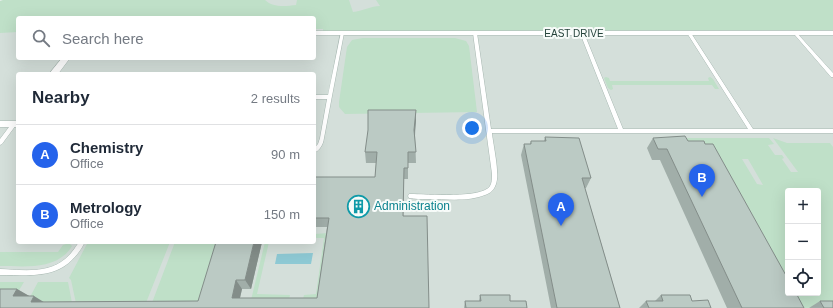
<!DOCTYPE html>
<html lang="en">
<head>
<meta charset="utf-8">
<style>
	:root { --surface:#fff; --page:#f6f6f7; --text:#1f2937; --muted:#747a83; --line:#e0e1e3; --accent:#2563eb }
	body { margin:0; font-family:Arial,sans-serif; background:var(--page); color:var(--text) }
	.controls { position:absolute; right:12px; bottom:12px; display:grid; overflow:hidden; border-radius:4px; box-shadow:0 4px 16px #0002 }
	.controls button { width:36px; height:36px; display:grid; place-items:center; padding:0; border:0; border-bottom:1px solid var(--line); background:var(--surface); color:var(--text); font:20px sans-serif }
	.you { position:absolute; left:472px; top:128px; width:14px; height:14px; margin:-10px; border:3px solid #fff; border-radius:50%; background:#1a73e8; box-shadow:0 0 0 6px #1a73e833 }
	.badge { display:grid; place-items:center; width:26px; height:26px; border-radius:50%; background:var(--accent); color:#fff; font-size:13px; font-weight:700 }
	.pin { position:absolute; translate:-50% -33px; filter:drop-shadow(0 1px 2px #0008) }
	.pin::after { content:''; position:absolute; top:21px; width:14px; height:12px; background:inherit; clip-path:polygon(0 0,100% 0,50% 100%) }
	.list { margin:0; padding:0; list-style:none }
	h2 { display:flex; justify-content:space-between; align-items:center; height:52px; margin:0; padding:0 16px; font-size:17px }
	h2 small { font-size:13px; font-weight:400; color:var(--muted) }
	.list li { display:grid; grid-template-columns:26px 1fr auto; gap:12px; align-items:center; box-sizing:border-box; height:60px; padding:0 16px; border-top:1px solid var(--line) }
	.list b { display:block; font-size:15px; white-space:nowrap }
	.list p { margin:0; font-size:13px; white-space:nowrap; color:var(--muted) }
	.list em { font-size:13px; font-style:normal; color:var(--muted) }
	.icon { flex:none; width:22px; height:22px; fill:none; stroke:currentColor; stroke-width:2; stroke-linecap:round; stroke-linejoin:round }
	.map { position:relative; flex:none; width:833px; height:308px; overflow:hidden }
	.search { position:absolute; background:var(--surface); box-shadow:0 4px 16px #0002; left:16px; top:16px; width:300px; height:44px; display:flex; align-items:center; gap:10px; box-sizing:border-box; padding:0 14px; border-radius:4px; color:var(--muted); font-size:15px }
	.panel { position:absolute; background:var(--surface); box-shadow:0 4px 16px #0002; left:16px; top:72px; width:300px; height:172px; border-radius:4px }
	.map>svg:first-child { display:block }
	.built { fill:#d4dfda; fill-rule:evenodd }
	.green { fill:#bfe0c8; fill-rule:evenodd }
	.water { fill:#8ec9d4 }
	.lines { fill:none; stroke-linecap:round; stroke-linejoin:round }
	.service-casing { stroke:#a8b8b2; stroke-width:1 }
	.minor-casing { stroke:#a8b8b2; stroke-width:1 }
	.service { fill:#fff; fill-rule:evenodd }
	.minor { fill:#fff; fill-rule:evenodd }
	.wall { fill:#a1aea9 }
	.shaded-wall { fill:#838d89 }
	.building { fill:#bbcac4; stroke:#838d89 }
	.labels { text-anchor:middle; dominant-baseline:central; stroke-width:4; stroke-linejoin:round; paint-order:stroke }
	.far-street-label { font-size:10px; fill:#24423a; stroke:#f7fbf9 }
	.culture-label { font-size:12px; fill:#0d838f; stroke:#f7fbf9; text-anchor:start }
</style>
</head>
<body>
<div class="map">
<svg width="833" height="308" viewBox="0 0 833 308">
	<rect width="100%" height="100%" fill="#e6efeb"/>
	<path class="built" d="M17,0H833V308H0V6ZM18,18H314V58H18ZM18,74H314V242H18ZM788,191H818V293H788Z"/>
	<g class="green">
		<path d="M3,0H265C273,8 286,6 296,5L297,0H349L353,12C362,11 371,6 380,6L376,0H833V30L323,31V29H314V18H18V32L0,33V1Z"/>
		<polygon points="363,38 455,38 466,41 469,46 477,112 345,114 339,107 339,102 347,47 352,40"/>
		<polygon points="606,77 609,78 610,81 709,81 708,78 710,77 713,79 719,89 715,89 712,85 612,85 613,89 611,90 608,88 604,78"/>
		<path d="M673,138H769L774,144L768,145L775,155H782L784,158L782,159L791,172H798L773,138L787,143H830L833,147V308H786ZM742,159H748L763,185L757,184ZM788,191H818V293H788Z"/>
		<polygon points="329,233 320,299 303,299 304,295 316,294 324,238 314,238 314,234"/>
		<polygon points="88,242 170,242 144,308 77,308 71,280 69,278"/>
		<polygon points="175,242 225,242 206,308 150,308"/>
		<polygon points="265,242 269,242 257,294 290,295 289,300 251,300"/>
		<path d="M69,243L72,246C57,271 24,266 0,266V252H58L63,245Z"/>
		<polygon points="0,282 24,282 15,297 0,299"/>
		<polygon points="38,282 68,282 73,308 45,308 30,297"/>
	</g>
	<polygon class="water" points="313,253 311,264 275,264 277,254"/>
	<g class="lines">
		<defs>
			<g id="service">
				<path d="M341,32H342L344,33L324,138C323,145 320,150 314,153V148L318,144L320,138L327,99H314V95H328Z"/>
				<path d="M474,32H475L477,33L491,129H618L580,33L582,32L584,33L623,129H748L687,33L689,32L691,33L753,129H833V133H492C493,145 500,173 496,184C494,190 491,193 485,195C468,202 446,199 427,199C421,199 415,199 409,198L408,196L409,194H411C426,194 482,199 490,186C492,183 492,178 492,174L473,33Z"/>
				<polygon points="794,32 796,32 833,73 833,77 831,77 794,34"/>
				<polygon points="14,122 16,123 16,125 2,144 0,145 0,139 12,123"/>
				<path d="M79,242H85C65,280 37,275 0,275V269C21,270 48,274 65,259C71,254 75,248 79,242Z"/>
			</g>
			<g id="minor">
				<rect x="314" y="31" width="519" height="4"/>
				<polygon points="62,58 70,58 58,74 49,74"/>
				<rect x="0" y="121" width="18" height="6"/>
			</g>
		</defs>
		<use href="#service" class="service-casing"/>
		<use href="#minor" class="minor-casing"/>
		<use href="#service" class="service"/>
		<use href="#minor" class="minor"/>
	</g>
	<g class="wall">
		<polygon points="416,110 416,120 415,136 416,163 408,163 408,179 404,179 403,216 429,308 0,308 17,289 29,296 43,302 198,301 262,242 251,289 242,289 240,298 317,298 327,227 314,227 314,177 375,177 376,163 366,163 365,152"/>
		<polygon points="545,137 591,178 586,188 585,188 620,308 551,308 521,155 524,144 530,144 531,141 544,141"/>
		<polygon points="653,138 688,141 804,308 727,308 660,160 652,160 647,148"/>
		<polygon points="480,295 510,301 527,308 464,308 465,301 479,301"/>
		<polygon points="661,295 692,301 711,308 639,308 646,301 655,301"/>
		<polygon points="820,301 833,308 809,308"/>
	</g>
	<g class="shaded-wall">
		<polygon points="416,110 416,120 414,141 414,130"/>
		<polygon points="404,168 404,179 403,225 403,216"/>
		<polygon points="254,242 262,242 251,289 245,280"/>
		<polygon points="236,280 242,289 238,306 232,298"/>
		<polygon points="17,289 31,297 13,296"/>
		<polygon points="34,296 47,304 31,302"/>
	</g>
	<g class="building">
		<polygon points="368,110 416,110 414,130 416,152 408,152 408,168 404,168 403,216 427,216 429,308 0,308 0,289 17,289 13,296 34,296 31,302 198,301 216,242 254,242 245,280 236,280 232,298 317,298 329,218 314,218 314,177 375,177 377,152 365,152 368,130"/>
		<polygon points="685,136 688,141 704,141 705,144 713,144 788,279 788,293 796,293 804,308 742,308 667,149 658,149 653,138"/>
		<polygon points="545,137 579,138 591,178 582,178 620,308 557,308 524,144 531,144 531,141 546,141"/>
		<polygon points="480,295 510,295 510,301 526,301 527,308 466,308 465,301 481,301"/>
		<polygon points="661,295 690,295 692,301 708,300 711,308 649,308 646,301 663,301"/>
		<polygon points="820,301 833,301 833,308 824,308"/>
	</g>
	<defs>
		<symbol id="building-ring" viewBox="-11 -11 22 22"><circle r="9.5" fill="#f7fbf9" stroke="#0f9aa8" stroke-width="1.5"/><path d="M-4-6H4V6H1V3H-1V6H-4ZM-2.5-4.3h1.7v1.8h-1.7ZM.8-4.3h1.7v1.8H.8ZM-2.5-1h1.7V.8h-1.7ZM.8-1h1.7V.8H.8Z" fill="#0f9aa8"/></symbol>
	</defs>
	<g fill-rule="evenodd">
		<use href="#building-ring" x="346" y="194" width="25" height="25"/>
	</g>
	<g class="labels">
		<g class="far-street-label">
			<text x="574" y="33">EAST DRIVE</text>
		</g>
		<g class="culture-label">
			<text x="374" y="206">Administration</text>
		</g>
	</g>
</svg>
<div class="controls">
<button>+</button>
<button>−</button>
<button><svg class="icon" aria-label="locate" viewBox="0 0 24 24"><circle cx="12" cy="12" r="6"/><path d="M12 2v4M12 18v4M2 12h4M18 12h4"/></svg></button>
</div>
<div class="you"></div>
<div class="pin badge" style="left:561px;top:226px">A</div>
<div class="pin badge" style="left:702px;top:197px">B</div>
<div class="search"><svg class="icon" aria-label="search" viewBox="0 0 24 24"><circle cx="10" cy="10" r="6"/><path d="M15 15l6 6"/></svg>Search here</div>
<section class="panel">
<h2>Nearby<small>2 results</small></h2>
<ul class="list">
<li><span class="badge">A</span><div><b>Chemistry</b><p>Office</p></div><em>90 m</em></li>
<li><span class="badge">B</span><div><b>Metrology</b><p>Office</p></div><em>150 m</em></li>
</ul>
</section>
</div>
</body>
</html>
